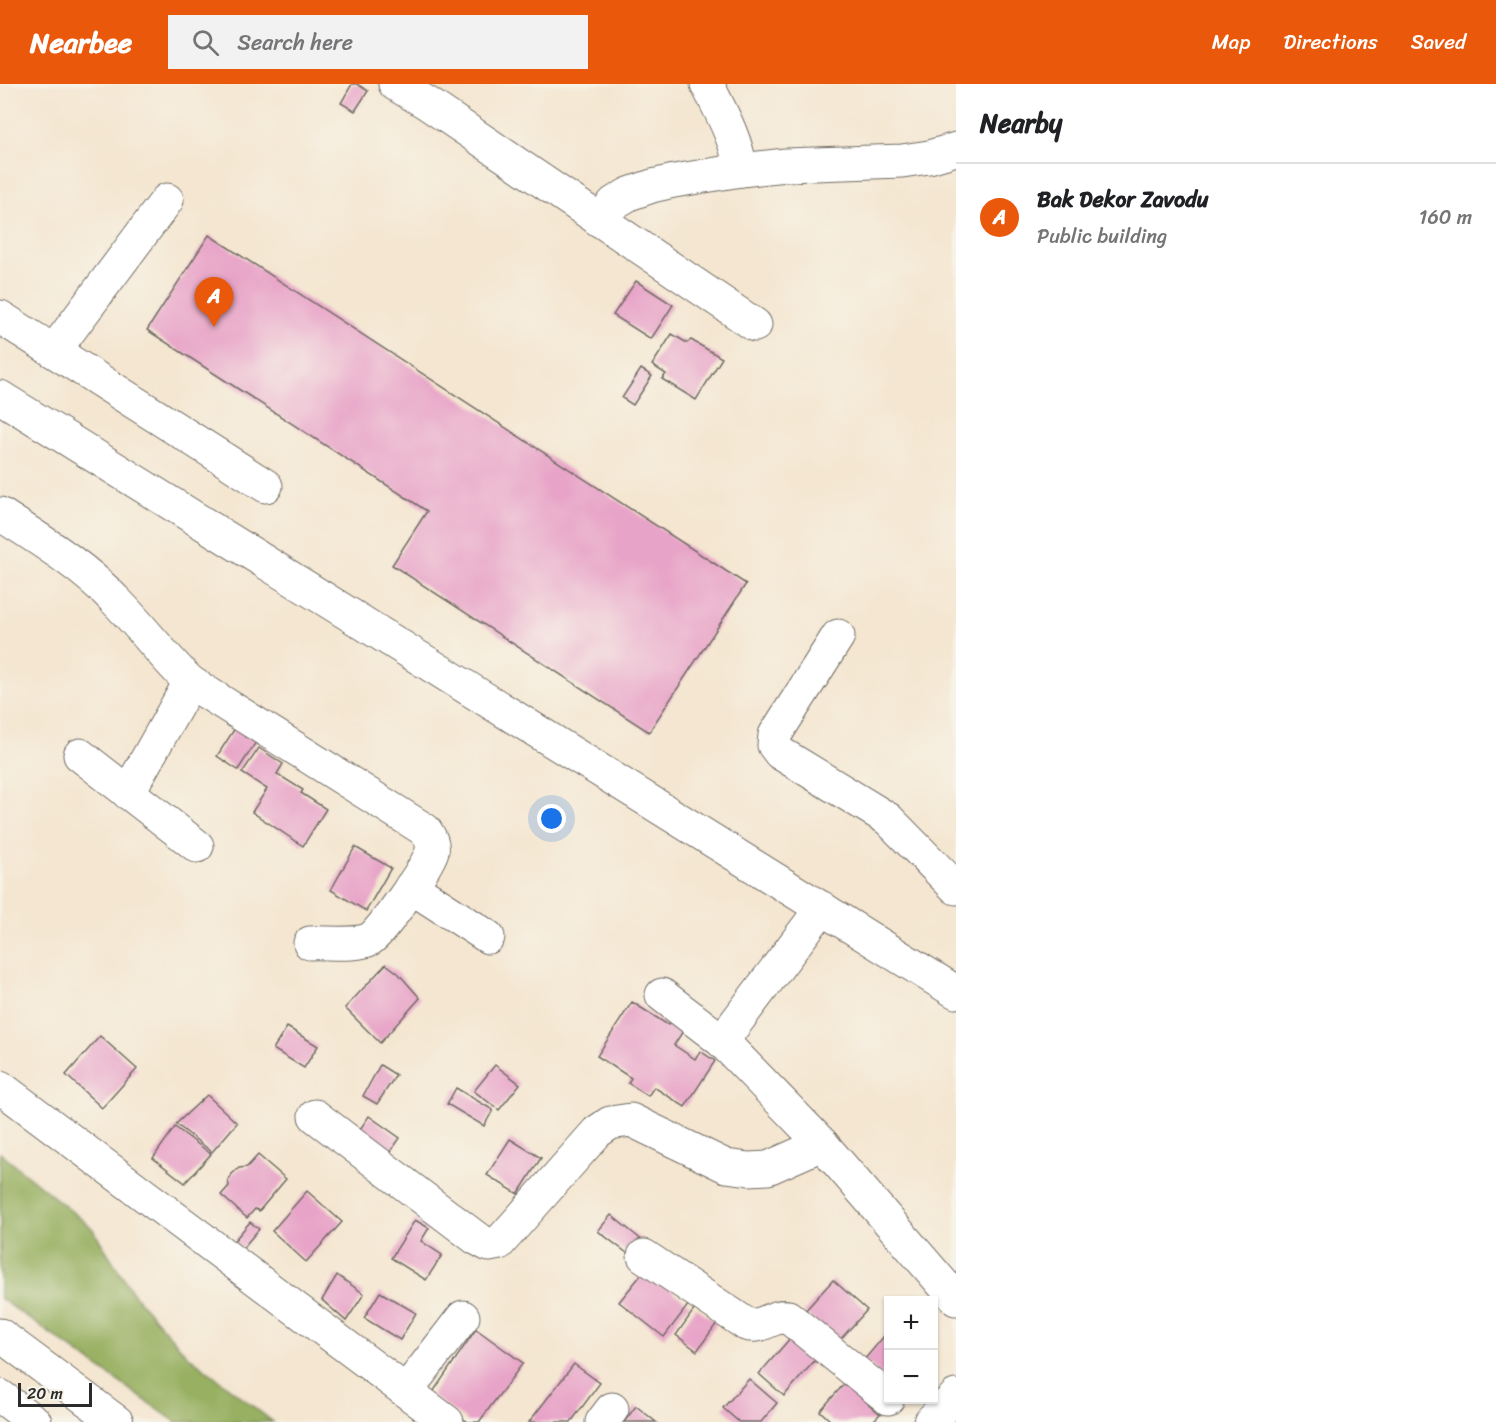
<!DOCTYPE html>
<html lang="en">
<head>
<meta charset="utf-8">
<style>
	:root { --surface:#fff; --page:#f2f2f2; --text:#202124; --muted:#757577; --line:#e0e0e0; --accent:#ea580c }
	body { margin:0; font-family:Sriracha,sans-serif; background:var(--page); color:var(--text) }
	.controls { position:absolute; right:18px; bottom:18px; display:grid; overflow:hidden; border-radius:0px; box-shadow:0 2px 4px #0004 }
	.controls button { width:54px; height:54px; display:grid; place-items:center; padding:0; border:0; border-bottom:2px solid var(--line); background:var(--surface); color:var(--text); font:30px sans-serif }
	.scale { position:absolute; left:18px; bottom:15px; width:74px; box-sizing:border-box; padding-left:6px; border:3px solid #2b2b2b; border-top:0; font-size:16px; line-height:21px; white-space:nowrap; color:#2b2b2b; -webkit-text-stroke:4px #f7f3e8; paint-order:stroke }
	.you { position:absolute; left:552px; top:735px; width:21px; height:21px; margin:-15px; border:4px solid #fff; border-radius:50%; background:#1a73e8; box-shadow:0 0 0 9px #1a73e833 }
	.badge { display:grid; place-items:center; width:39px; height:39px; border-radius:50%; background:var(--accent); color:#fff; font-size:20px; font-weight:700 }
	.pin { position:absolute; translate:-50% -50px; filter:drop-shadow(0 2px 3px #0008) }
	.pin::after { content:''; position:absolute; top:32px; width:21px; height:18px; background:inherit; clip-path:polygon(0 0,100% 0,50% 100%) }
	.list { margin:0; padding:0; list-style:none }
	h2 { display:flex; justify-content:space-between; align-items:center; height:78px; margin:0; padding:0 24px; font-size:26px }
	h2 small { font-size:20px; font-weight:400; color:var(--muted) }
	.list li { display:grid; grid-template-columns:39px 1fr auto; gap:18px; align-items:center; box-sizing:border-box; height:108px; padding:0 24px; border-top:2px solid var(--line) }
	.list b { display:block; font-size:22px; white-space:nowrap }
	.list p { margin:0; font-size:20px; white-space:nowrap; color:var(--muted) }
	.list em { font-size:20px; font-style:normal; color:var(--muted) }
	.icon { flex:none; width:33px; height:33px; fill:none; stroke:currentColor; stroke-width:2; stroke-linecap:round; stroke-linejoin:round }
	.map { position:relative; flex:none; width:956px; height:1338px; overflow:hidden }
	header { display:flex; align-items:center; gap:36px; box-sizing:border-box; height:84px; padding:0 30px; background:var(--accent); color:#fff }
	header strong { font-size:28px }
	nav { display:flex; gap:33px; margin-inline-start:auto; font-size:21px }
	.search { width:420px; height:54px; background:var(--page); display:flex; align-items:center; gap:15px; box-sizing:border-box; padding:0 21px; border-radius:0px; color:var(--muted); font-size:22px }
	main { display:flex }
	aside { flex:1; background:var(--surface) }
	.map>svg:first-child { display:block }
	.forest { fill:#98b062; stroke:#626e46; stroke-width:1.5 }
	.building { fill:#e8a4c8 }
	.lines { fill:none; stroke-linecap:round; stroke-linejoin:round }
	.minor-casing { stroke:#716c65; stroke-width:35 }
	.highway-casing { stroke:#716c65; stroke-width:35 }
	.minor { stroke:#fff; stroke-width:33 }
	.highway { stroke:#fff; stroke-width:33 }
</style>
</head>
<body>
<header>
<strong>Nearbee</strong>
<div class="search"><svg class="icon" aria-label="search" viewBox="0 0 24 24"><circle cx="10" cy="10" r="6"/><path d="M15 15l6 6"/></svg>Search here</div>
<nav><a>Map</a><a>Directions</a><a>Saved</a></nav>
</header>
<main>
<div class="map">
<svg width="956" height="1338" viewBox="0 0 956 1338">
	<rect width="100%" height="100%" fill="#f7f3e8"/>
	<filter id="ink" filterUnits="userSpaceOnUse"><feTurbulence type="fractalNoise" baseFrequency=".0167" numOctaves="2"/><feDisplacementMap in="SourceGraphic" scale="12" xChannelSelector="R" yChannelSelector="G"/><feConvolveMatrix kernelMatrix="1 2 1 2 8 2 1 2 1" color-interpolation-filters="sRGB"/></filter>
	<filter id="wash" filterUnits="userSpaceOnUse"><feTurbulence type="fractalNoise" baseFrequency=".008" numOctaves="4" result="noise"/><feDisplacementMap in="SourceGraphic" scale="24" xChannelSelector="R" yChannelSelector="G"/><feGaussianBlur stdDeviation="1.35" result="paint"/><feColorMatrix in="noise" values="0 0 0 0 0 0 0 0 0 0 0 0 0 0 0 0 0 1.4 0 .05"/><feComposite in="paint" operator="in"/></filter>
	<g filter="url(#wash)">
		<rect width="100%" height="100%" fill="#f4e6d0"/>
		<polygon class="forest" points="0,1069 92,1144 134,1211 186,1270 273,1338 176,1338 0,1214"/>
		<g id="blocks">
			<g class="building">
				<polygon points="352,0 357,0 368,7 355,27 341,19"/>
				<polygon points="209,151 746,500 649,648 392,481 427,427 147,246"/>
				<polygon points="636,197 673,221 651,255 613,231"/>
				<polygon points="672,250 687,259 691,256 722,274 696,316 662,295 666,290 652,281"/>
				<polygon points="641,285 652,292 633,321 622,314"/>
				<polygon points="237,641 258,655 238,686 217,672"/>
				<polygon points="259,664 283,680 277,690 303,706 301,709 326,725 303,762 252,728 267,705 242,689"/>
				<polygon points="355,763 391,784 366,827 331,806"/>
				<polygon points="386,880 398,889 420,914 380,959 345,924"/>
				<polygon points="632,918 668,941 672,936 685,944 674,961 695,975 700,967 715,977 685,1023 654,1003 648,1012 628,999 631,994 597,972"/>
				<polygon points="287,943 318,962 304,984 273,965"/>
				<polygon points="100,952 137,985 102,1024 66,991"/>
				<polygon points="380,981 396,991 377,1020 363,1012"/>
				<polygon points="495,981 520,1000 499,1026 474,1007"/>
				<polygon points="456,1004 493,1026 484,1042 447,1020"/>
				<polygon points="207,1011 237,1039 212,1068 176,1040"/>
				<polygon points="369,1032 400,1054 385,1076 354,1054"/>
				<polygon points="175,1043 211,1070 185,1099 153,1074"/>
				<polygon points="510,1055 541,1074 518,1110 487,1091"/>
				<polygon points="258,1071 286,1095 259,1127 255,1125 247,1134 221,1111 229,1102 228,1097 232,1090 239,1084 247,1083"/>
				<polygon points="307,1107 342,1138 306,1178 272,1147"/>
				<polygon points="611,1131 643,1157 631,1172 598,1147"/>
				<polygon points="415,1136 429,1144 421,1157 442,1171 426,1196 391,1174"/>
				<polygon points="250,1138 259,1145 242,1165 233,1158"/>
				<polygon points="645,1186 689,1220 664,1253 619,1218"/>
				<polygon points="337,1191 364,1210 346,1237 322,1216"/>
				<polygon points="833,1196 867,1226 838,1258 804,1228"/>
				<polygon points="380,1208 416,1229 400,1256 364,1234"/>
				<polygon points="696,1223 717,1239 697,1267 676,1251"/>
				<polygon points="476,1245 523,1279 479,1338 468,1338 431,1311"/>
				<polygon points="885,1251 888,1254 888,1296 864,1276"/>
				<polygon points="792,1252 817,1274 784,1312 759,1290"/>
				<polygon points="574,1280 600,1299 571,1338 529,1338"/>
				<polygon points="749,1295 777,1319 761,1338 739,1338 723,1324"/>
				<polygon points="845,1299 880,1330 872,1338 832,1338 820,1327"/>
				<polygon points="636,1322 656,1338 624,1338"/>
			</g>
		</g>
	</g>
	<g filter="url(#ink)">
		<use href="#blocks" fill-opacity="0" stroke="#716c65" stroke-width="1.5"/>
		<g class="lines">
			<defs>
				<g id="minor">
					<polyline points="395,0 427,19 755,241"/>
					<path d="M707,0C721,28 736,54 741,86"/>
					<polyline points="599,136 614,119 629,110 652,102 674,97 741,86 786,81 902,77 929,73 956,65"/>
					<polyline points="0,233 266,402"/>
					<polyline points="54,267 167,116"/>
					<polyline points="0,313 956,908"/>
					<path d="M0,430C40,456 82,481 115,516C141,542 163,572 190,598L128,709"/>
					<polyline points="838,552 775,651 774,661 780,669 888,735 956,804"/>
					<path d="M190,598L425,746C429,752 434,759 432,767C428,781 382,848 370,855C357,862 325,858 310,859"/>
					<polyline points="80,671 197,762"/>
					<polyline points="411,803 488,853"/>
					<polyline points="662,911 722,957 822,1060 956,1215"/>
					<polyline points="722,957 822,824"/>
					<polyline points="0,1003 447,1338"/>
					<polyline points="315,1032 476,1154 489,1161 499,1159 597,1048 610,1039 631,1036 726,1082 749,1085 768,1084 822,1060"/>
					<path d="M644,1172L746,1240C762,1246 772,1230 788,1233L888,1314"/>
					<polyline points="406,1307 463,1233"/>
					<polyline points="602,1338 612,1325"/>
					<polyline points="930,1338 956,1312"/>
				</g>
				<g id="highway">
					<polyline points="0,1251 117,1338"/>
					<polyline points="0,1312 35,1338"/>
				</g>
			</defs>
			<use href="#minor" class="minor-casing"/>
			<use href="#highway" class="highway-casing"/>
			<use href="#minor" class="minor"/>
			<use href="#highway" class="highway"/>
		</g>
	</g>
</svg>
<div class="controls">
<button>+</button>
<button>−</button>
</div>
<div class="scale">20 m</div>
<div class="you"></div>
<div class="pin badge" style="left:214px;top:243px">A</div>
</div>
<aside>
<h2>Nearby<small></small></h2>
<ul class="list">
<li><span class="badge">A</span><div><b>Bak Dekor Zavodu</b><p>Public building</p></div><em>160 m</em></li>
</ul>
</aside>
</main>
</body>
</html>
